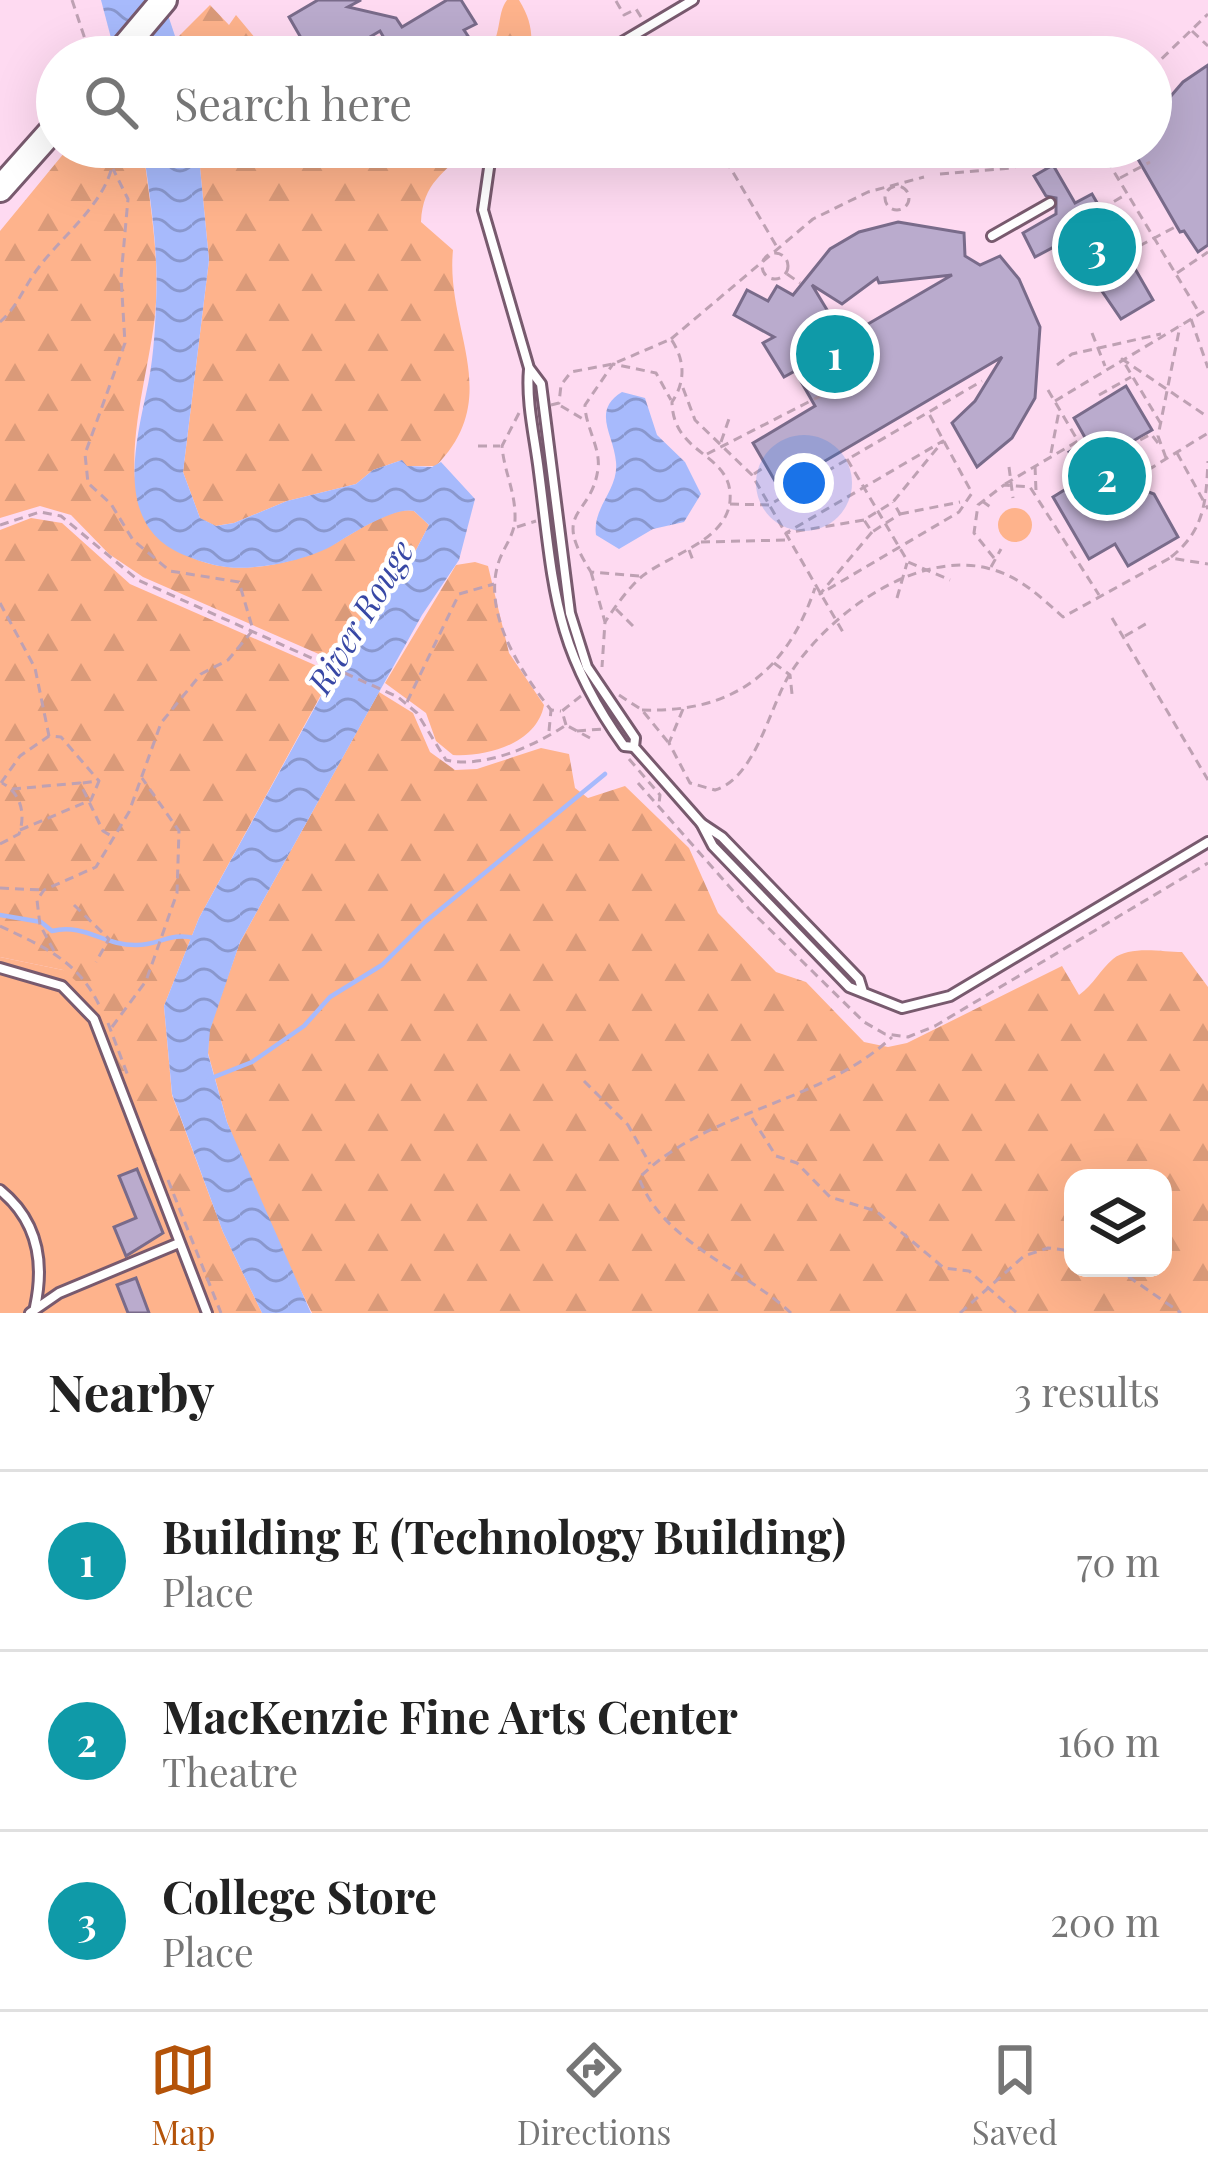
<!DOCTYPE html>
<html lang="en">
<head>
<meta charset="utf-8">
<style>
	:root { --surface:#fff; --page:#f2f2f2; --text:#222; --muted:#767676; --line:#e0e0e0; --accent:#b45309 }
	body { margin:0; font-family:"Playfair Display",serif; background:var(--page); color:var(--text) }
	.controls { position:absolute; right:36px; bottom:36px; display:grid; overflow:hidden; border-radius:24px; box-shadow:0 12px 48px #0002 }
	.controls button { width:108px; height:108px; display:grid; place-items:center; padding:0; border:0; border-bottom:3px solid var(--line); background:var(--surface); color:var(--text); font:60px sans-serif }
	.you { position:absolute; left:804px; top:483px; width:42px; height:42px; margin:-30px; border:9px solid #fff; border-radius:50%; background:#1a73e8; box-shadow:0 0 0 18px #1a73e833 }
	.badge { display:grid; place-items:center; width:78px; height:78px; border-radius:50%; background:var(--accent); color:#fff; font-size:39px; font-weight:700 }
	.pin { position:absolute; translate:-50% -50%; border:6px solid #fff; box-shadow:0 3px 12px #0006 }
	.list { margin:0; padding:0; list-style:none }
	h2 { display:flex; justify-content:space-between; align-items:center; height:156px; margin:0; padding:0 48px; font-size:51px }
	h2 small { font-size:39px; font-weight:400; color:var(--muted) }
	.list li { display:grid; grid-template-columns:78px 1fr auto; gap:36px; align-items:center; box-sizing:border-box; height:180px; padding:0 48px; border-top:3px solid var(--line) }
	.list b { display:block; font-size:45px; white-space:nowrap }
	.list p { margin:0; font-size:39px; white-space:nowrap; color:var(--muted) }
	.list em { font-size:39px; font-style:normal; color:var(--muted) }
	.icon { flex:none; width:66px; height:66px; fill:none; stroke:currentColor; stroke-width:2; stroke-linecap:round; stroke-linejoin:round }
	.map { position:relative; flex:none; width:1208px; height:1313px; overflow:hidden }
	.search { position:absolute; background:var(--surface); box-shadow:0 12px 48px #0002; left:36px; right:36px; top:36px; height:132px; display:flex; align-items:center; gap:30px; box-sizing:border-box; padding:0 42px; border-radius:66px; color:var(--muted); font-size:45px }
	.sheet { height:696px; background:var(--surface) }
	nav { display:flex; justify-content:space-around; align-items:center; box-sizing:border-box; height:168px; border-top:3px solid var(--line); background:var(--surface); font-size:33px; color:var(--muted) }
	nav a { display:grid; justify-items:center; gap:6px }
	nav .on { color:var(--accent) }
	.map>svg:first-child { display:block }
	.green { fill:#feb38c }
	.forest { fill:url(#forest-firs); fill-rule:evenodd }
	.water { fill:url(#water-waves) }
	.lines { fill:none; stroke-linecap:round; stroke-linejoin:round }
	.stream { stroke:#a7bafc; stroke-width:4.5 }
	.building { fill:#baabcd; stroke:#796b8a; stroke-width:3; fill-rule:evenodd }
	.service-casing { stroke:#785a6e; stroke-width:14 }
	.primary-casing { stroke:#785a6e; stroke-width:30 }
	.path { stroke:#bea1b3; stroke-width:3; stroke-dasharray:9 6; stroke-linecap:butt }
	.service { stroke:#fff; stroke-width:8 }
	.primary { stroke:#fff; stroke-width:24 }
	.labels { text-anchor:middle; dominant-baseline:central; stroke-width:9; stroke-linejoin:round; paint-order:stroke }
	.water-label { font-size:33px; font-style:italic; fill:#3848a5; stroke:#fff }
</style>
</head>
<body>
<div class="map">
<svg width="1208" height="1313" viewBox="0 0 1208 1313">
	<defs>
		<pattern id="forest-firs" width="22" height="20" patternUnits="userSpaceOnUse" patternTransform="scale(3)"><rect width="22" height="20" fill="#feb38c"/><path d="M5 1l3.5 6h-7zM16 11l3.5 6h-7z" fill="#da9a79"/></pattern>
		<pattern id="water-waves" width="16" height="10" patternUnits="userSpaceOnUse" patternTransform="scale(3)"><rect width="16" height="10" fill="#a7bafc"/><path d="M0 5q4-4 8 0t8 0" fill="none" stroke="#8997cd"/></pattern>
	</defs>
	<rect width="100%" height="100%" fill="#fedaf1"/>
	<g class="green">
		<circle cx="1015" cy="525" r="17"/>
		<polygon points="0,957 97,977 228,1313 0,1313"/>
	</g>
	<g class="forest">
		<path d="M507,0H519C532,21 533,36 530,57H485C503,37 496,14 507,0Z"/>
		<polygon points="210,5 229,25 236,15 271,57 182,57 177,38"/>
		<path d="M69,147H143C149,198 159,251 156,302C153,376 98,507 176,550C202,564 226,570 255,567C280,565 312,556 334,544C352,534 394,505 414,511L429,525L402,577L348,633L337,662L143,577L109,554L71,515L40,506L0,518V231Z"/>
		<path d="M198,147H469C444,174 423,182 421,222L453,250C445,329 505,396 436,466H405L402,460L373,470L356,484L287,501L234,523L215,526L200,518L183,472L209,260Z"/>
		<polygon points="31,518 62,523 130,584 333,673 199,918 164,1006 172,1095 223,1232 262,1313 220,1313 83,987 63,970 0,957 0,530"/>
		<path d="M475,562L488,566L509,653L544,705C537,743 488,757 453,755L436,741L426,713L385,683L456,565Z"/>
		<path d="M379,692L413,713L430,752L455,770L477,769L541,748L569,754L575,788L588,798L625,786L689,848L718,913L776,972L806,982L864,1042L888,1047L907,1043L1062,966L1079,995C1094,984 1100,970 1113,959C1130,945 1162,952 1182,952L1208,987V1313H312L266,1220L227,1122L208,1053L209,1030L240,942ZM1073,1178H1163V1268H1073Z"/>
	</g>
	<g class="water">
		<polygon points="101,0 163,0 182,57 116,57"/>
		<path d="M143,147H198L209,260L183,472L200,518L216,526L234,523L287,501L356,484L373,470L402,460L407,466L432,467L441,462L475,499L459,560L422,615L240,942L210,1030L208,1054L227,1122L311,1313H262L223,1232L172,1094L164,1006L199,918L330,680L348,633L402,577L429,525L414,511C395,506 351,534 335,544C314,557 279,565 255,567C230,570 208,565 184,555C116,527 134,450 146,394C153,364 155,333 156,303C159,251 150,198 143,147Z"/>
		<path d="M622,392L645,398L657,435L685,462L701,494L684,522L653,529L619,549L596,535C592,507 619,490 616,462C614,435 591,411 622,392Z"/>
	</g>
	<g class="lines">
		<g class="stream">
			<path d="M0,915L41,922L52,931C85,923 104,946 137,945C158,945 172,932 194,938"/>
			<polyline points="209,1079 252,1062 304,1026 330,997 382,965 425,922 605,774"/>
		</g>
	</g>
	<g class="building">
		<polygon points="318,0 361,0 348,7 396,18 402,27 447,0 461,0 476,24 464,30 468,36 432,57 395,57 380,31 336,57 312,57 289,17"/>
		<polygon points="1208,65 1208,245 1198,252 1184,231 1180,232 1131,147 1151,147 1152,118 1183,82"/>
		<polygon points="1053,165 1075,203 1092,194 1153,300 1121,319 1067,240 1035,257 1023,233 1056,214 1056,198 1046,196 1034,176"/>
		<path d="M898,222L964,233L965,256L980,265L1000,256L1019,279L1040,327L1035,398L1012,438L977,467L952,423L975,401L1002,357L779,488L753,443L815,406L795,371L784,377L763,343L774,337L734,315L747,290L768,301L777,286L793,295L830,249L859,232ZM952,275L844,338L812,285L842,304L877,278L879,283Z"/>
		<polygon points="1126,386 1152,430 1126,445 1139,468 1129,474 1138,488 1154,494 1178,537 1128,566 1115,544 1089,559 1053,497 1084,478 1069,452 1087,441 1074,418"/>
		<polygon points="137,1169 163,1233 126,1256 114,1227 136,1218 119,1176"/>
		<polygon points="136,1278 149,1313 128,1313 117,1285"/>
	</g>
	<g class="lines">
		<defs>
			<g id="service">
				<polyline points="597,57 693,0"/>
				<polyline points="492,147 483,210 529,368 541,384 570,613 587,667 635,738 634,747 701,823"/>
				<polyline points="992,236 1050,203"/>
				<path d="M529,369C526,403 535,438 539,472C554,588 553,647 624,746L634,747"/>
				<polyline points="0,968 62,986 94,1019 207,1313"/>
				<polyline points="863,992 859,979 722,837 701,823 713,846 849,987 902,1008 950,996 1208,842"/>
				<path d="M0,1190C37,1220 45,1261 35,1307"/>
				<polyline points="30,1313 59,1293 179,1243"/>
			</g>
			<g id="primary">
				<polyline points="116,57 164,0"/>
				<polyline points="0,189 57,125"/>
			</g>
		</defs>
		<use href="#service" class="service-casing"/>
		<use href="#primary" class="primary-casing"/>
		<g class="path">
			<polyline points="72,0 91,57"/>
			<polyline points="616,1 624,15 636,9 641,17"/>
			<polyline points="1192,31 1208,46"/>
			<polyline points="654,38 660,49"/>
			<polyline points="1151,69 1208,14"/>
			<polyline points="718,147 777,247"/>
			<polyline points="1099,147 1200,314"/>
			<polyline points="940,174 1012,168 1063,147"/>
			<polyline points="1120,178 1150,162"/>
			<circle cx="897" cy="198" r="12"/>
			<polyline points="1101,209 1125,195"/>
			<polyline points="1114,232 1118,230 1130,249"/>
			<polyline points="1126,253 1177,226"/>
			<circle cx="775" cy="266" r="13"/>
			<polyline points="1177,273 1208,252"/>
			<polyline points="787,274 800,283"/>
			<polyline points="1191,319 1208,368"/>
			<path d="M0,322C19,305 24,286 39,267C66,231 116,196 114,147"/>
			<polyline points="1092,333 1105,366"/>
			<polyline points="671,339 813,219 868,192 924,177"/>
			<polyline points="1057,365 1072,354 1161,334"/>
			<polyline points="683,388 695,420 752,475 844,634"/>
			<polyline points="1099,395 1131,377"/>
			<polyline points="1055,401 1208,309"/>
			<path d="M551,405L559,403L561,385L571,372L613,364L671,339C685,360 686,381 672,402C673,457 734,452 730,501C726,542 667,555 640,578C626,591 615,607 605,622"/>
			<polyline points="561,406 583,419"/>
			<path d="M519,413L502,446C504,472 516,492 515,520C514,536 503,548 498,564C483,615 521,672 551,710"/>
			<polyline points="1161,424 1122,359 1208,417"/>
			<polyline points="721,442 730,416"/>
			<polyline points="478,446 500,446"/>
			<polyline points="1127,447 1151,434 1158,443"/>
			<polyline points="1051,453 1059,411"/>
			<polyline points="1177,453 1208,509"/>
			<polyline points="707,454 830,391"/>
			<polyline points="1166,458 1158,436 1180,326"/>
			<polyline points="847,459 908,562 950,580"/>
			<polyline points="1035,466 1036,491"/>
			<polyline points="1009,467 1013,498"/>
			<polyline points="754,474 766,466"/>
			<polyline points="1135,478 1208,433"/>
			<polyline points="1005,484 1078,441 1048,390"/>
			<polyline points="982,501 992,508"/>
			<polyline points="730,504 769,505 982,381"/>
			<polyline points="900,514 960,502"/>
			<polyline points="864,520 786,533 943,441 893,502 864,520 872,532 900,514 893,502"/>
			<path d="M0,525L40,512L61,516L138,580L398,697L417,713L446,760C485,769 536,745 566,725L590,738"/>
			<polyline points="517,527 536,521"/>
			<polyline points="872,532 820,594 959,512 972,493 928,412"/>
			<polyline points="701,542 787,540"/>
			<polyline points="689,550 694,563"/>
			<path d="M1171,557C1205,530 1206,501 1208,461"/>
			<polyline points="994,558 974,533 978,505 1004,485 1030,487 1099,595"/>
			<polyline points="991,567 1001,549"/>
			<polyline points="591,572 605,622 602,667"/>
			<path d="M639,576L591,572C550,508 591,519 598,469C601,448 585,426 585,405L613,364L656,373L671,400"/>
			<polyline points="897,598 907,563"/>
			<polyline points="0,603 35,668 49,736"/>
			<polyline points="616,609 634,627"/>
			<polyline points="1112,618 1208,780"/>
			<polyline points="1125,636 1149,622"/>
			<polyline points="774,663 790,675 792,694"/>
			<polyline points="619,695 642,710 668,742"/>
			<polyline points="407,702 459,594 494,584"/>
			<path d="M683,709L669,743L690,783L715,790C755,778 769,710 788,677C824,618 913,550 987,568C1020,576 1039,596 1063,617L1170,558L1208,564"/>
			<path d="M642,710C733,713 786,673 815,588"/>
			<polyline points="566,725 562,711 581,696"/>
			<polyline points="549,731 551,710 561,711"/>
			<polyline points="577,731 603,729"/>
			<polyline points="629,759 660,795 659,804"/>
			<polyline points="1,783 20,756 49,736 61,737 99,781"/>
			<polyline points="638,783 749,909 864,1022 885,1034 908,1037 935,1026 1208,863"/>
			<polyline points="12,789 80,783 103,831 113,837"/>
			<polyline points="20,830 91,800 99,781 82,783"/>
			<path d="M0,844L19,834C26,814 21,793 2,783"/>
			<polyline points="0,888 42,890"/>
			<polyline points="74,905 109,939 96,962"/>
			<path d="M0,926C46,948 79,961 101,1009"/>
			<polyline points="54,951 40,925 37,900 44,890 96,867 129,812 161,723 201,674 228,660 253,630 239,582 170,571 133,540 111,504 88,483 85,454 125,343 121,277 128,199 113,169"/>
			<polyline points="108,1023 128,1076"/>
			<polyline points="112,1027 146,981 177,893 179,831 142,778"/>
			<polyline points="584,1081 628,1125 650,1164"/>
			<polyline points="752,1118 776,1156 797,1163 830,1197 876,1211 944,1268 969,1271 1017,1313"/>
			<polyline points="168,1180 221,1313"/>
			<polyline points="1116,1268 1181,1313"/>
			<path d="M791,1313C743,1268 663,1243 639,1178C706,1110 821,1104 892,1037"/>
			<polyline points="960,1313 1024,1256 1048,1248 1073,1251"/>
		</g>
		<use href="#service" class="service"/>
		<use href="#primary" class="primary"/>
	</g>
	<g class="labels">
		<g class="water-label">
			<text transform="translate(359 616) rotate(-59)">River Rouge</text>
		</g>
	</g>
</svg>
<div class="controls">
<button><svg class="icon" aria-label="layers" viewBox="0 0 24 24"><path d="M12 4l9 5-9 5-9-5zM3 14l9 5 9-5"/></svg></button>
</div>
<div class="you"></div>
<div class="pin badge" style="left:835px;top:354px;background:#0f9aa8">1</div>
<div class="pin badge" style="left:1107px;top:476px;background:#0f9aa8">2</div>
<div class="pin badge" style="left:1097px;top:247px;background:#0f9aa8">3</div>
<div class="search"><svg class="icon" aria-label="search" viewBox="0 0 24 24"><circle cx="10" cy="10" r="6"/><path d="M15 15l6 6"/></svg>Search here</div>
</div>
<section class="sheet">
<h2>Nearby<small>3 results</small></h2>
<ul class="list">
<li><span class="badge" style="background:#0f9aa8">1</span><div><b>Building E (Technology Building)</b><p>Place</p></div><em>70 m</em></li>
<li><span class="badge" style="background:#0f9aa8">2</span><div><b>MacKenzie Fine Arts Center</b><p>Theatre</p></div><em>160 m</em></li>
<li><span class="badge" style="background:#0f9aa8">3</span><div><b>College Store</b><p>Place</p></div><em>200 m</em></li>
</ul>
</section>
<nav>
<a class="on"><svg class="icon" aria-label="map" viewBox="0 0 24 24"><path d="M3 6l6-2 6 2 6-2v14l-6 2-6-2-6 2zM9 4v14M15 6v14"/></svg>Map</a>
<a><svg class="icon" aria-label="directions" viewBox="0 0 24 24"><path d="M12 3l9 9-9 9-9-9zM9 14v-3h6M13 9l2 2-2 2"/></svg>Directions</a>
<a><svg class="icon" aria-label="saved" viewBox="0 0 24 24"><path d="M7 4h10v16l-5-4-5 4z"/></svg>Saved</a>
</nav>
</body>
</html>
